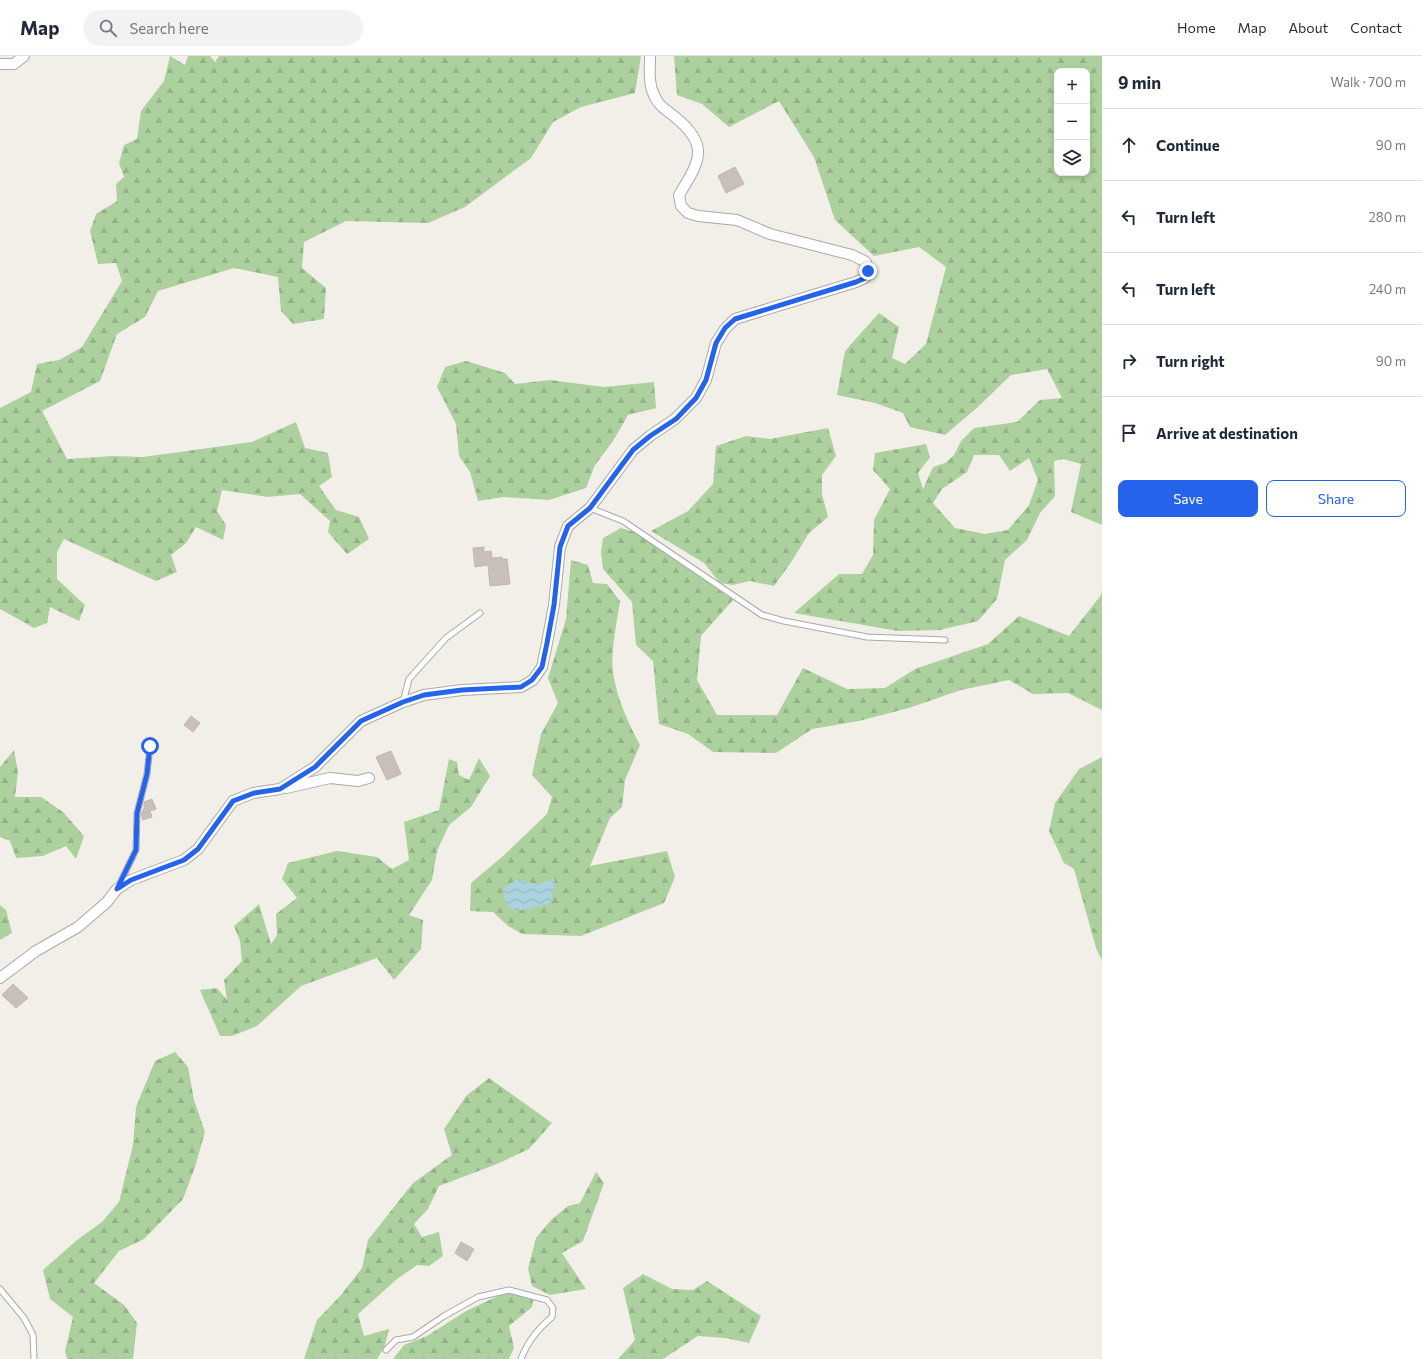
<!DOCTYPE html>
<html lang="en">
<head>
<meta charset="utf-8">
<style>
	:root { --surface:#fff; --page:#f2f2f3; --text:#1f2937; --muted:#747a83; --line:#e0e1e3; --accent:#2563eb }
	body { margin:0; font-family:Commissioner,sans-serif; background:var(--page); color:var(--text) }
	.controls { position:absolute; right:12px; top:12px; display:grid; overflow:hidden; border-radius:8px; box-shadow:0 2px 6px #0003 }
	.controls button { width:36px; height:36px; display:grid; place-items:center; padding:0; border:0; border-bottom:1px solid var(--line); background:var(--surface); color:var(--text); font:20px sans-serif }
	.stop { position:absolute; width:12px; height:12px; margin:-9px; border:3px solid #2563eb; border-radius:50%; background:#fff }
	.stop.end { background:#2563eb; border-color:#fff; box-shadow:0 1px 4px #0008 }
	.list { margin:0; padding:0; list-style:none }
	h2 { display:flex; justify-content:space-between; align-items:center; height:52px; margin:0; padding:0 16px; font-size:17px }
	h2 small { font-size:13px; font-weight:400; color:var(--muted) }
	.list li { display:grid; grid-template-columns:26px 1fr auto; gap:12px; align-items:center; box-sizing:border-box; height:72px; padding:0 16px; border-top:1px solid var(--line) }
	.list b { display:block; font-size:15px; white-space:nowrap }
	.list em { font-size:13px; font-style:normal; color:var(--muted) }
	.actions { display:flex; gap:8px; padding:12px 16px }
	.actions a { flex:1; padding:9px 0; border:1px solid var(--accent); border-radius:8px; text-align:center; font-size:14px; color:var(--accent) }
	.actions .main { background:var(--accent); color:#fff }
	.icon { flex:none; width:22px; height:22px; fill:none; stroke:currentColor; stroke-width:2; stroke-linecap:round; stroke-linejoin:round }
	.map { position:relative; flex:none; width:1102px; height:1303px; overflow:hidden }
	header { display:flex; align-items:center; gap:24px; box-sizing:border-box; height:56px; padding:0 20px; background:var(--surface); border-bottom:1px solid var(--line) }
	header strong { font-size:19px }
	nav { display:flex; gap:22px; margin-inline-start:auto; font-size:14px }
	.search { width:280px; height:36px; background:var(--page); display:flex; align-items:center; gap:10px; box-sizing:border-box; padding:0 14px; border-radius:22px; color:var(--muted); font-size:15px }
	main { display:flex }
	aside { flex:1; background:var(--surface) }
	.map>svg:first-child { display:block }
	.forest { fill:url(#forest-firs); fill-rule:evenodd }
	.water { fill:url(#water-waves) }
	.building { fill:#c7bfb8; stroke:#c4b6ab }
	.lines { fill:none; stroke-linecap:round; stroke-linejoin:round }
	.lane-casing { stroke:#a9a9a9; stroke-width:7 }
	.street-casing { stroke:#a9a9a9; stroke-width:12 }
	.lane { stroke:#fff; stroke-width:5 }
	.street { stroke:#fff; stroke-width:10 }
	.route { stroke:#2563eb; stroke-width:5 }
</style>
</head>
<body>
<header>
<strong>Map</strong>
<div class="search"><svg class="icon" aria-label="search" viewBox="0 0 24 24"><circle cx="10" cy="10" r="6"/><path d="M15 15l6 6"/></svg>Search here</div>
<nav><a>Home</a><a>Map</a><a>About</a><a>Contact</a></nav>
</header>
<main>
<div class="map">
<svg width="1102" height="1303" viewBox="0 0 1102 1303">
	<defs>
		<pattern id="forest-firs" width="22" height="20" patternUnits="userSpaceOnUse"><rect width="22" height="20" fill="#add19e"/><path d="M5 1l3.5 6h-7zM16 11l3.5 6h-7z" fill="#95b388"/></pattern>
		<pattern id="water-waves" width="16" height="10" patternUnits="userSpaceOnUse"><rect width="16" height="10" fill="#aad3df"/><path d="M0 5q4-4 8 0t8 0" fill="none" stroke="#92b5bf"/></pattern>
	</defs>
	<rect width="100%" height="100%" fill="#f2efe9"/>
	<g class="forest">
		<polygon points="170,0 185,9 188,0 210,0 215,6 219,0 641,0 635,37 581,51 553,66 531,102 465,151 428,167 346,165 304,186 302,212 326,232 324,263 293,268 281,255 278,221 234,212 158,235 145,261 117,278 100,325 42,355 67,403 113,400 143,401 252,386 296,366 305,392 328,397 332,421 319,430 336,454 359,461 369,483 347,498 328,476 330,465 300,438 268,441 222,434 217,455 226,469 223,484 196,471 186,487 171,499 177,516 156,525 64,483 57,496 57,523 85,549 79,565 50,551 47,567 34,572 0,553 0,352 31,336 37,308 59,304 82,291 122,225 116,207 98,208 90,175 96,158 117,145 116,128 124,121 119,107 124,89 137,83 141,55 164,25"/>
		<path d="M674,0H1102V469L1071,456L1081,408L1063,403L1054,405L1055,440L1040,457L1027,484L1005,504L997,543L978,565L940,574L898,575L794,557L839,518H862L873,499L874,464L890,433L873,414L875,397L926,388L930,401L918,417L923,433L933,411L945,407L954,399L961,385L974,372L1017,366L1040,344L1062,342L1047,313L1011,319L979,350L945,379L910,371L903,357L875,347L837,339L845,295L879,257L899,271L892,302L905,308L926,288L946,211L919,191L874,200L835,164L814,101L779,45L729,71L702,48L677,39ZM1057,15H1087V117H1057ZM999,399L1010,415L1029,402L1038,424L1029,449L1008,474L985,478L955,472L933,447L942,433L967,416L974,399Z"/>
		<polygon points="466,305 505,317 515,328 550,324 604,331 654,326 656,352 628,359 613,385 595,409 586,432 549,444 504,441 478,445 470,416 459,400 456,368 437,331 445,311"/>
		<polygon points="828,372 836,400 822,419 822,438 828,461 809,477 792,505 774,530 750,525 733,529 720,527 704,507 651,475 688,455 713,428 716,390 746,380 770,383"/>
		<polygon points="621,472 637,477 733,544 701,580 697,624 717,659 777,659 803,612 847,633 885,632 915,613 988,588 1019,560 1069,580 1101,539 1102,534 1102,654 1068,637 1033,638 1009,624 961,634 909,652 859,665 812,673 776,697 713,696 688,678 659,668 653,605 636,589 632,546 603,513 601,496 603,482"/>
		<path d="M571,504L588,509L593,527L607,528L620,545C617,567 609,600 614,622C618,645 629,668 640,689L625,724L622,751L610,762L590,810L667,795L675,821L664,847L581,880L522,878L508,870L493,856L470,855L471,827L503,800L547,758L552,741L532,719L541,678L558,647L548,622L566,563ZM555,823L507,850L517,824L538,829Z"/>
		<polygon points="14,694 18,716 15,741 41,741 63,756 84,780 76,803 66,790 43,800 16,802 10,785 0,781 0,711"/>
		<polygon points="1102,701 1102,905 1096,892 1074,813 1064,807 1049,775 1055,747 1079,713"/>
		<polygon points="479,702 490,720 471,751 449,769 437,795 432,824 409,859 423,864 421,893 394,924 377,902 301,930 257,970 232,980 220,980 200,934 217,932 227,944 224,924 242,905 240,885 234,870 259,848 271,888 277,879 276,858 297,842 282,823 288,807 337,795 377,801 392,813 409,804 404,766 439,754 449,703 457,706 459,719 469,724"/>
		<polygon points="0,849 6,854 12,877 0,884"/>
		<polygon points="175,996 188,1011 194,1044 205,1076 195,1111 183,1143 144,1183 119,1195 94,1227 124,1249 137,1267 133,1303 67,1303 65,1295 73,1261 50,1243 43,1214 77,1184 102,1166 119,1146 133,1089 136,1051 155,1005"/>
		<polygon points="489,1022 552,1067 529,1093 497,1108 439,1130 428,1153 414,1168 422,1181 439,1176 443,1200 429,1210 417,1209 397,1223 358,1258 364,1280 389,1273 385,1290 377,1303 304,1303 317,1264 341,1239 362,1212 368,1184 413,1127 452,1099 444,1073 466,1040"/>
		<polygon points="596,1116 604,1127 583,1185 562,1197 586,1233 550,1239 532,1230 528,1213 536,1182 551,1164 568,1150 580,1147"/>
		<polygon points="643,1218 672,1233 693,1234 707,1225 761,1260 749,1287 725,1282 698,1280 663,1303 618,1303 635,1284 623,1232"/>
		<polygon points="511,1234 534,1240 532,1251 509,1270 514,1292 509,1303 393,1303 404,1289 427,1280 466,1255"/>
	</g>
	<polygon class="water" points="517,823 538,829 555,823 551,847 519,855 507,850 503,833"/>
	<g class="building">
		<polygon points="735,111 744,128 726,137 718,120"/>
		<polygon points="484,491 484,496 491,495 492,502 502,501 502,503 507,503 510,528 490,530 488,509 475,511 473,492"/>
		<polygon points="191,660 200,667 193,676 184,669"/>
		<polygon points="391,695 401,718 387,724 376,701"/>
		<polygon points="152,743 156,753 150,755 152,761 143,764 141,758 144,753 144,746"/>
		<polygon points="13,928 28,942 16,952 2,939"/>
		<polygon points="461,1186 474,1193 467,1205 455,1197"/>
	</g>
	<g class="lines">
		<defs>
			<g id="lane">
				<polyline points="590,452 623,465 762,559 784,565 867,581 945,584"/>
				<polyline points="403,646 409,623 446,582 480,557"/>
				<polyline points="119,829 136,794 137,757 147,718 150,690"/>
				<polyline points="0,1233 24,1262 33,1279 34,1303"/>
				<path d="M386,1294L396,1284L413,1281L444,1260L478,1241L509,1234L547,1244L553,1252L552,1261C537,1274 528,1285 521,1303"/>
			</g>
			<g id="street">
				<polyline points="0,8 14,8 24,0"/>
				<polyline points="286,732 330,722 358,725 369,722"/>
				<path d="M0,922L36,895L78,871L107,846L117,833L131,824L184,804L198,793L233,745L253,737L280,733L315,711L361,665L403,646L424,639L462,634L521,631L533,624L542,611L547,587L554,549L560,491L568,470L590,452L633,394L650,380L675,363L696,342L706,324L716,287L725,273L735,263L856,226L865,222L868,215L866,206L852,199L770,178L737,164L698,160L688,157L681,150L679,139C699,106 711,90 675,61C667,54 658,50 654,39C648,27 650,13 650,0"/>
			</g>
		</defs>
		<use href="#lane" class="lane-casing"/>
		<use href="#street" class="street-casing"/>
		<use href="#lane" class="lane"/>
		<use href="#street" class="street"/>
	</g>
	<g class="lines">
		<polyline class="route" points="150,690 147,718 137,757 136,794 117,833 131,824 184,804 198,793 233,745 254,737 280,733 315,711 361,665 403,646 424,639 462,634 521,631 532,624 542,611 547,587 554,549 560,491 568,470 590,452 633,394 650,380 676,363 696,342 706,324 716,287 725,272 735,263 856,226 865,222 868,215"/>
	</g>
</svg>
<div class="controls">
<button>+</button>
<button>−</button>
<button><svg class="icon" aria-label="layers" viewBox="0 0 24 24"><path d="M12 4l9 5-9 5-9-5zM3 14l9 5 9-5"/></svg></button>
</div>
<div class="stop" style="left:150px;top:690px"></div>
<div class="stop end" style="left:868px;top:215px"></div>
</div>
<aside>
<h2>9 min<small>Walk · 700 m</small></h2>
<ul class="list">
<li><svg class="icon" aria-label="ahead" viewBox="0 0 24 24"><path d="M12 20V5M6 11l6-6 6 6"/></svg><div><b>Continue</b></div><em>90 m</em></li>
<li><svg class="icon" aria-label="left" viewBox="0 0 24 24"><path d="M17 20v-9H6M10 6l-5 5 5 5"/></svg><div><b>Turn left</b></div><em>280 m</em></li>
<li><svg class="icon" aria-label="left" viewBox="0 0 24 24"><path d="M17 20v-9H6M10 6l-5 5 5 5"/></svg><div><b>Turn left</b></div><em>240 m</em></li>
<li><svg class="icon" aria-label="right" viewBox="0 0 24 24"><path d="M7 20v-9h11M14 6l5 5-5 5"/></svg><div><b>Turn right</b></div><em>90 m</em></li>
<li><svg class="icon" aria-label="arrive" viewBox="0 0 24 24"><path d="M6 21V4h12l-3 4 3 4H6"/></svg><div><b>Arrive at destination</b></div></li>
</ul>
<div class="actions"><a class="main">Save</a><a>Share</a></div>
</aside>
</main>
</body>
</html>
